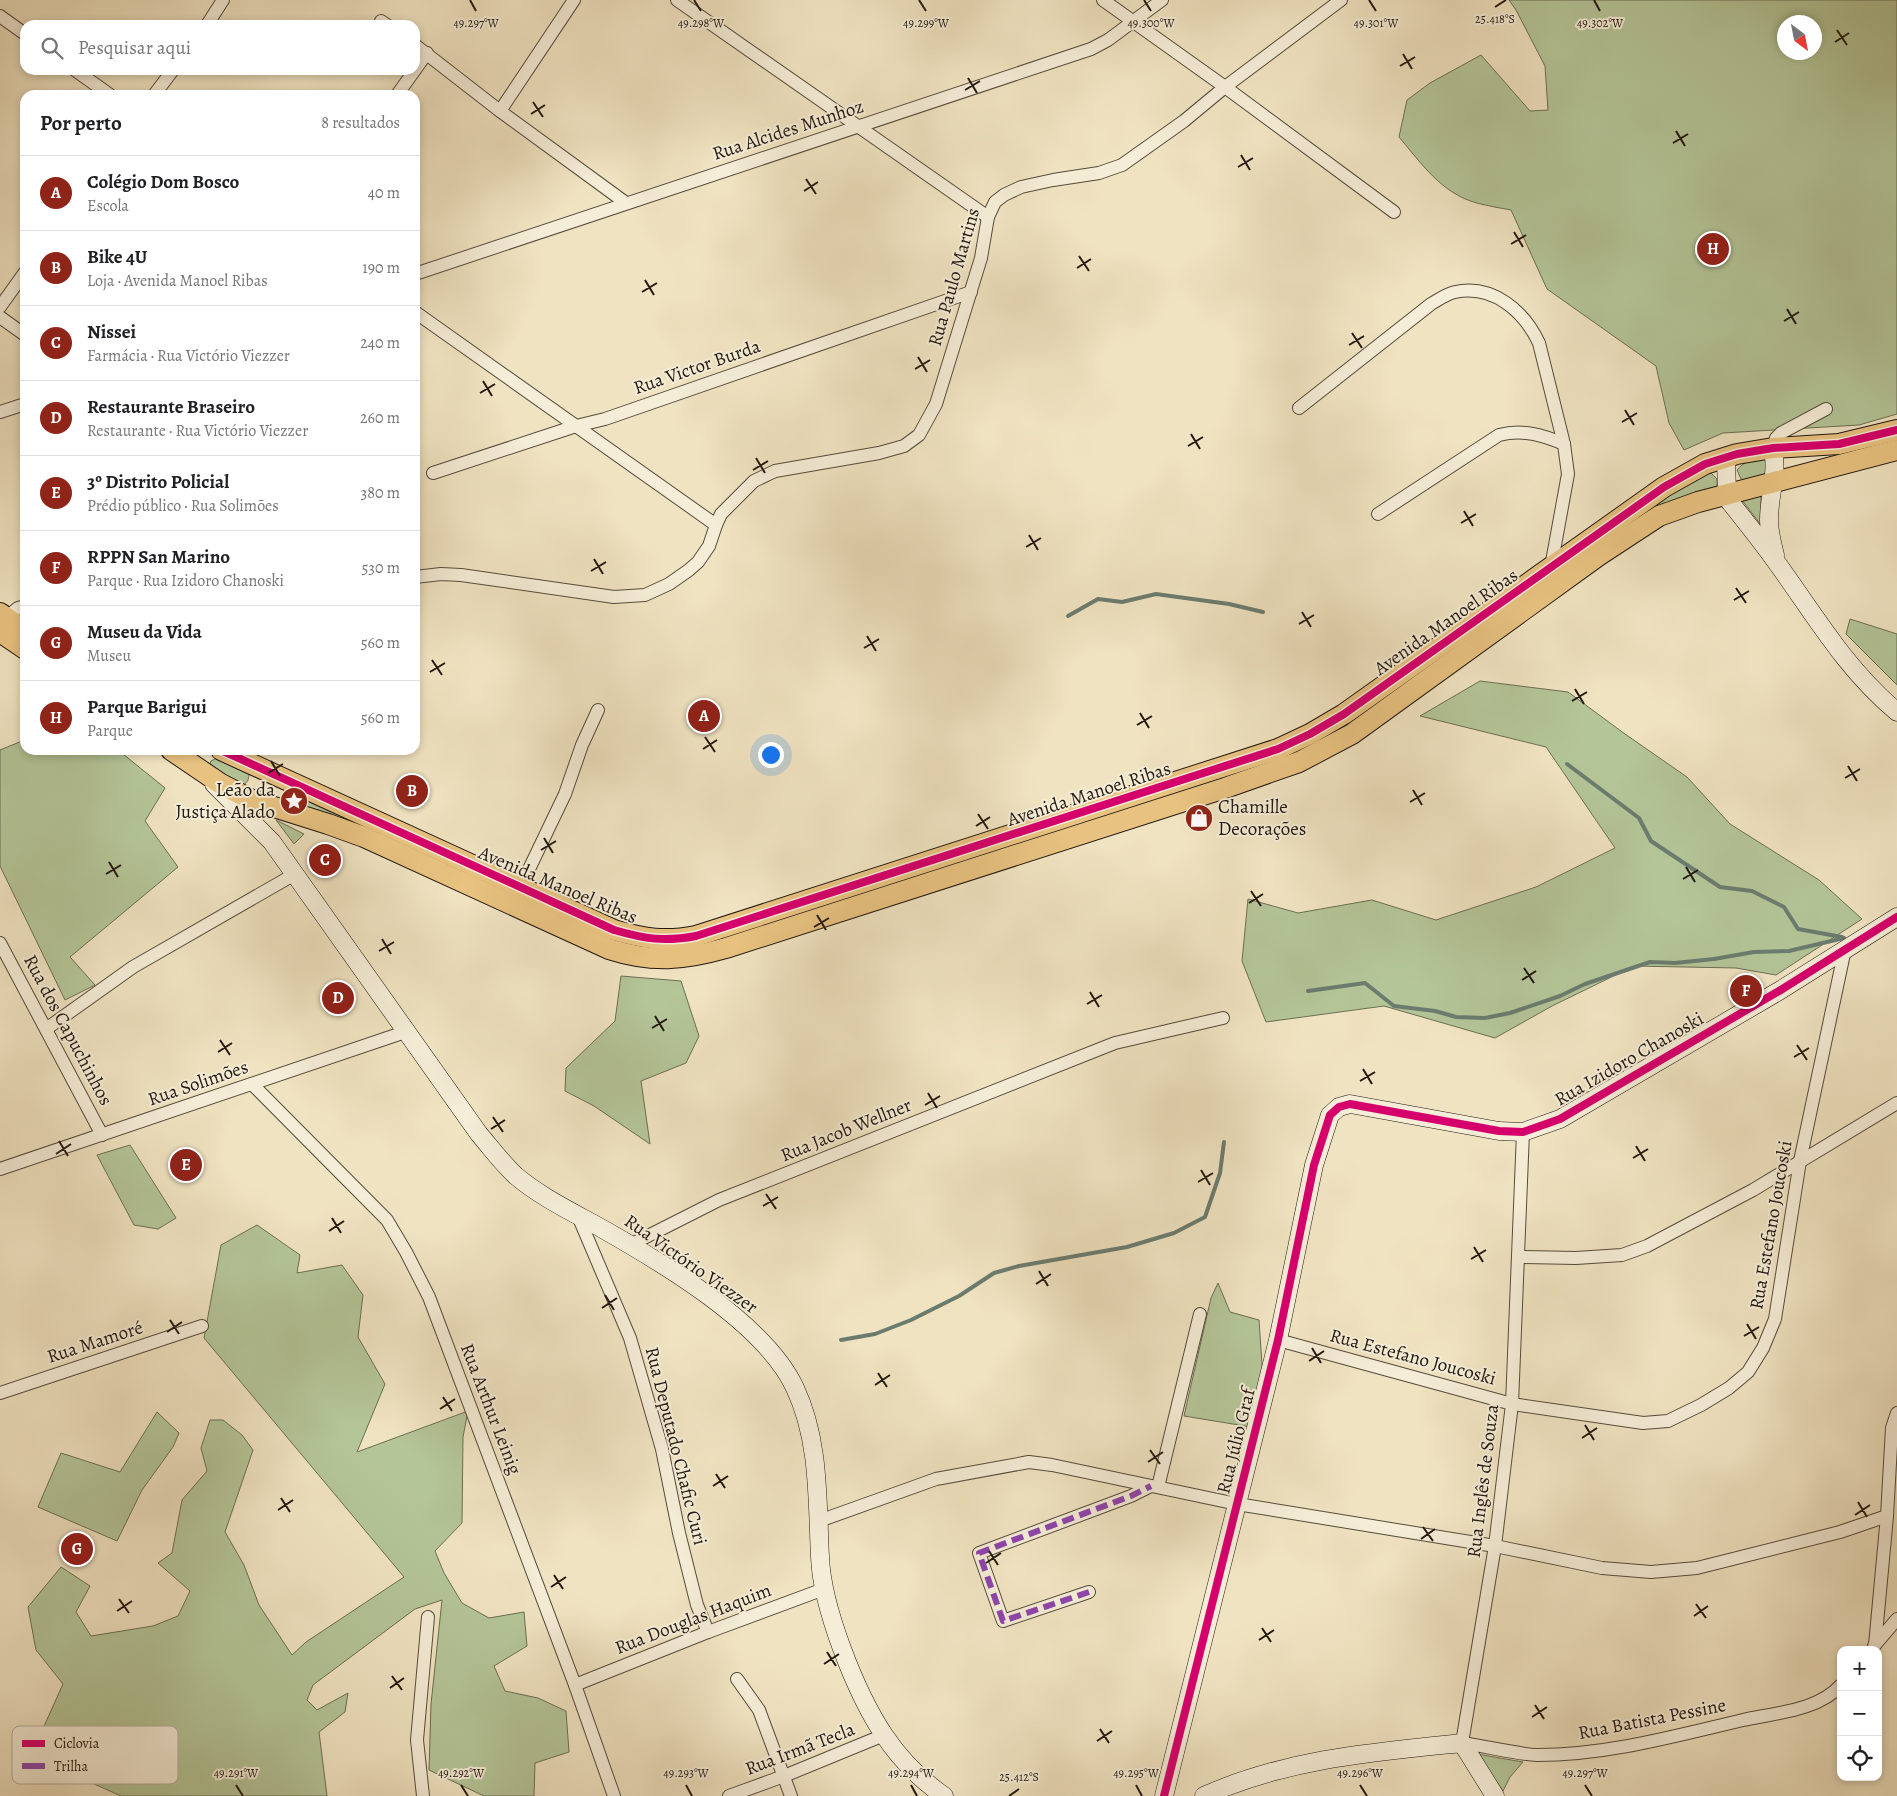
<!DOCTYPE html>
<html lang="pt">
<head>
<meta charset="utf-8">
<style>
	:root { --surface:#fff; --page:#f6f6f6; --text:#202124; --muted:#757577; --line:#e0e0e0; --accent:#8f2418 }
	body { margin:0; font-family:Alegreya,serif; background:var(--page); color:var(--text) }
	.controls { position:absolute; right:15px; bottom:15px; display:grid; overflow:hidden; border-radius:10px; box-shadow:0 2px 8px #0003 }
	.controls button { width:45px; height:45px; display:grid; place-items:center; padding:0; border:0; border-bottom:1px solid var(--line); background:var(--surface); color:var(--text); font:25px sans-serif }
	.compass { position:absolute; left:1777px; top:15px; width:45px; height:45px; border-radius:50%; background:var(--surface); box-shadow:0 2px 8px #0003; rotate:148deg }
	.you { position:absolute; left:770px; top:754px; width:18px; height:18px; margin:-12px; border:4px solid #fff; border-radius:50%; background:#1a73e8; box-shadow:0 0 0 8px #1a73e833 }
	.badge { display:grid; place-items:center; width:32px; height:32px; border-radius:50%; background:var(--accent); color:#fff; font-size:16px; font-weight:700 }
	.pin { position:absolute; translate:-50% -50%; border:2px solid #fff; box-shadow:0 1px 5px #0006 }
	.list { margin:0; padding:0; list-style:none }
	h2 { display:flex; justify-content:space-between; align-items:center; height:65px; margin:0; padding:0 20px; font-size:21px }
	h2 small { font-size:16px; font-weight:400; color:var(--muted) }
	.list li { display:grid; grid-template-columns:32px 1fr auto; gap:15px; align-items:center; box-sizing:border-box; height:75px; padding:0 20px; border-top:1px solid var(--line) }
	.list b { display:block; font-size:19px; white-space:nowrap }
	.list p { margin:0; font-size:16px; white-space:nowrap; color:var(--muted) }
	.list em { font-size:16px; font-style:normal; color:var(--muted) }
	.icon { flex:none; width:28px; height:28px; fill:none; stroke:currentColor; stroke-width:2; stroke-linecap:round; stroke-linejoin:round }
	.map { position:relative; flex:none; width:1897px; height:1796px; overflow:hidden }
	.search { position:absolute; background:var(--surface); box-shadow:0 2px 8px #0003; left:20px; top:20px; width:400px; height:55px; display:flex; align-items:center; gap:12px; box-sizing:border-box; padding:0 18px; border-radius:15px; color:var(--muted); font-size:19px }
	.panel { position:absolute; background:var(--surface); box-shadow:0 2px 8px #0003; left:20px; top:90px; width:400px; height:665px; border-radius:15px }
	.map>svg:first-child { display:block }
	.green { fill:#b4c598; stroke:#6b6e54; fill-rule:evenodd }
	.lines { fill:none; stroke-linecap:round; stroke-linejoin:round }
	.stream { stroke:#6b7c6f; stroke-width:4 }
	.street-casing { stroke:#564b3c; stroke-width:14 }
	.secondary-casing { stroke:#221810; stroke-width:19 }
	.primary-casing { stroke:#221810; stroke-width:22 }
	.street { stroke:#f5edd7; stroke-width:12 }
	.secondary { stroke:#f5edd7; stroke-width:18 }
	.primary { stroke:#e8c280; stroke-width:20 }
	.quiet { stroke:#8e44ad; stroke-width:6; stroke-dasharray:12 6; stroke-linecap:butt }
	.cycleway-casing { stroke:#f5edd7; stroke-width:11 }
	.cycleway { stroke:#d6006c; stroke-width:8 }
	.ticks { fill:none; stroke:#221810; stroke-width:2 }
	.labels { text-anchor:middle; dominant-baseline:central; stroke-width:4; stroke-linejoin:round; paint-order:stroke }
	.street-label { font-size:19px; fill:#221810; stroke:#f5edd7 }
	.poi-label { font-size:19px; fill:#221810; stroke:#f5edd7; text-anchor:end }
	.key { fill:#f5edd7; stroke:#b6ad9b; stroke-width:1 }
	.key-label { font-size:14px; fill:#221810 }
	.ticks-label { font-size:12px; text-anchor:middle; fill:#221810; stroke:#f5edd7; stroke-width:4; stroke-linejoin:round; paint-order:stroke }
</style>
</head>
<body>
<div class="map">
<svg width="1897" height="1796" viewBox="0 0 1897 1796">
	<rect width="100%" height="100%" fill="#f0e3c1"/>
	<filter id="stains"><feTurbulence type="fractalNoise" baseFrequency=".004" numOctaves="4"/><feColorMatrix values="0 0 0 0 .2 0 0 0 0 .09 0 0 0 0 .02 0 0 0 .5 -.17"/></filter>
	<radialGradient id="worn" r=".72"><stop offset=".6" stop-color="#630" stop-opacity="0"/><stop offset="1" stop-color="#630" stop-opacity=".3"/></radialGradient>
	<g class="green">
		<path d="M1509,0H1897V414L1859,425L1723,433L1684,450L1669,423L1656,366L1547,289L1511,210C1500,208 1488,206 1477,203C1442,194 1421,163 1399,137L1407,100L1430,83L1481,55L1530,111L1548,110L1545,66L1516,10ZM1784,22H1814V52H1784Z"/>
		<path d="M1763,458L1768,460V474L1746,480L1741,479L1737,470C1743,462 1753,459 1763,458Z"/>
		<polygon points="1711,473 1717,479 1717,488 1655,512 1650,504 1696,478"/>
		<polygon points="1760,495 1761,498 1761,525 1742,500"/>
		<polygon points="1850,619 1897,634 1897,685 1846,634"/>
		<polygon points="1480,681 1568,692 1625,734 1687,777 1730,824 1819,880 1862,919 1776,975 1736,968 1634,966 1552,1006 1495,1038 1384,1006 1266,1022 1242,961 1248,899 1298,913 1372,900 1436,920 1536,887 1615,848 1546,747 1420,716"/>
		<polygon points="25,725 25,750 118,750 165,788 145,821 178,867 70,957 95,985 65,1000 0,866 0,750 22,741 21,727"/>
		<path d="M217,758L249,774C249,781 246,785 239,786L209,766L211,761Z"/>
		<polygon points="288,792 294,792 355,822 354,824 287,803 284,798"/>
		<polygon points="276,820 304,834 294,844"/>
		<polygon points="621,976 681,981 699,1036 686,1063 641,1081 650,1144 594,1106 565,1091 566,1068 615,1021"/>
		<polygon points="130,1145 176,1218 158,1229 134,1225 97,1155"/>
		<polygon points="257,1225 300,1255 297,1273 342,1265 363,1295 358,1337 385,1384 357,1452 468,1411 463,1437 462,1523 435,1551 444,1573 462,1603 489,1618 524,1612 527,1646 494,1666 505,1691 538,1698 566,1711 569,1752 535,1763 534,1796 484,1796 429,1770 431,1704 442,1600 415,1609 313,1685 307,1700 317,1710 348,1693 345,1712 319,1732 327,1796 121,1796 92,1783 73,1758 36,1744 63,1684 36,1650 28,1607 61,1567 90,1586 76,1612 91,1636 153,1626 178,1616 190,1591 158,1563 172,1553 182,1500 207,1471 201,1448 210,1420 223,1420 242,1435 253,1450 225,1532 244,1565 259,1605 292,1655 306,1642 404,1577 204,1338 221,1245"/>
		<polygon points="1218,1283 1230,1312 1259,1320 1263,1379 1251,1427 1184,1416 1211,1298"/>
		<polygon points="157,1412 179,1433 173,1447 142,1490 117,1541 38,1507 61,1453 120,1472"/>
		<polygon points="1477,1754 1523,1762 1510,1777 1503,1791"/>
	</g>
	<g class="lines">
		<g class="stream">
			<polyline points="1068,616 1098,599 1122,602 1156,594 1229,604 1263,612"/>
			<polyline points="1567,764 1639,818 1651,841 1720,887 1752,891 1784,907 1798,929 1842,937"/>
			<polyline points="1308,991 1365,983 1394,1006 1435,1011 1456,1017 1485,1018 1510,1013 1560,996 1585,984 1650,962 1675,963 1714,959 1754,952 1789,951 1844,938"/>
			<polyline points="841,1340 875,1334 911,1320 959,1296 994,1273 1019,1266 1127,1247 1174,1233 1205,1217 1220,1173 1224,1142"/>
		</g>
		<defs>
			<g id="street">
				<polyline points="677,0 988,217"/>
				<polyline points="1103,0 1225,87 1394,212"/>
				<polyline points="0,16 25,34"/>
				<polyline points="381,21 387,25"/>
				<polyline points="207,25 223,0"/>
				<polyline points="415,45 500,111 626,203"/>
				<polyline points="75,70 110,95"/>
				<polyline points="154,95 173,70"/>
				<polyline points="397,95 427,53"/>
				<polyline points="500,111 574,0"/>
				<polyline points="415,274 1091,49 1108,40 1162,0"/>
				<polyline points="0,307 25,272"/>
				<polyline points="415,312 716,525"/>
				<polyline points="0,317 25,335"/>
				<path d="M1299,408L1431,304C1438,300 1446,294 1455,292C1493,284 1524,311 1539,343L1564,444L1568,474L1551,567"/>
				<polyline points="0,412 25,404"/>
				<polyline points="1773,448 1776,438 1781,433 1826,409"/>
				<polyline points="433,473 576,426 605,419 971,292"/>
				<path d="M1378,514L1499,435C1523,429 1543,435 1564,444"/>
				<polyline points="415,577 441,574 461,575 614,597 645,595 669,584 689,570 698,562 709,546 716,525 721,514 754,481 775,471 879,453 904,446 919,435 936,404 981,258 988,217 995,202 1004,195 1021,187 1053,180 1099,173 1122,165 1184,121 1225,87 1341,0"/>
				<polyline points="7,617 18,608 25,606"/>
				<polyline points="520,888 565,794 582,745 598,710"/>
				<polyline points="0,943 102,1135"/>
				<polyline points="46,1029 133,967 295,874"/>
				<polyline points="252,1084 387,1220 406,1252 429,1297 575,1685 614,1796"/>
				<path d="M1523,1132L1512,1404L1495,1546L1462,1743C1485,1746 1515,1754 1537,1755C1607,1755 1675,1736 1743,1720C1774,1713 1818,1711 1841,1685"/>
				<polyline points="0,1169 408,1031"/>
				<polyline points="578,1216 630,1338 662,1449 679,1533 697,1605 708,1632"/>
				<polyline points="630,1245 719,1200 1115,1043 1223,1018"/>
				<polyline points="1519,1257 1576,1258 1622,1255 1647,1246 1753,1190 1897,1103"/>
				<polyline points="1278,1340 1512,1404 1643,1423 1668,1421 1701,1405 1729,1388 1748,1372 1763,1348 1775,1319 1800,1161 1845,949"/>
				<polyline points="0,1393 202,1326"/>
				<polyline points="1158,1487 1200,1314"/>
				<polyline points="819,1521 936,1479 1029,1462 1052,1465 1237,1504 1495,1546 1602,1568 1651,1572 1697,1568 1840,1532 1887,1516"/>
				<polyline points="1089,1592 1003,1621 979,1553 1131,1496 1151,1486"/>
				<polyline points="1875,1645 1887,1516 1892,1428 1897,1413"/>
				<polyline points="1874,1646 1897,1619"/>
				<polyline points="737,1679 759,1710 791,1796"/>
				<polyline points="575,1685 708,1632 824,1589"/>
				<polyline points="423,1796 417,1740 428,1617"/>
				<polyline points="729,1796 784,1776 884,1735"/>
			</g>
			<g id="secondary">
				<path d="M1773,448C1778,475 1769,494 1769,520C1769,532 1772,543 1775,555"/>
				<path d="M1726,457L1727,495L1730,502C1746,522 1762,542 1777,563C1816,617 1845,668 1897,712"/>
				<path d="M214,784L272,842L479,1134C491,1148 502,1163 516,1176C541,1197 572,1212 601,1228C661,1262 765,1323 795,1388C820,1441 817,1500 820,1557C822,1608 856,1693 884,1735C900,1759 921,1780 944,1796"/>
				<polyline points="1164,1796 1278,1340 1314,1165 1330,1115 1339,1107 1350,1104 1499,1131 1523,1132 1560,1119 1779,991 1897,917"/>
				<path d="M1204,1796C1286,1759 1374,1752 1462,1743L1495,1796"/>
			</g>
			<g id="primary">
				<polyline points="0,613 25,631"/>
				<polyline points="0,632 25,649"/>
				<path d="M171,750L221,784L252,800L328,824L364,837L609,949C652,963 684,960 726,948L1225,788L1299,762L1352,734L1598,556L1659,516L1698,502L1897,450"/>
				<path d="M221,750L614,930C645,939 665,942 696,936L1278,749L1310,734L1344,714L1664,487L1705,464L1737,454L1773,448L1839,444L1897,430"/>
			</g>
		</defs>
		<use href="#street" class="street-casing"/>
		<use href="#secondary" class="secondary-casing"/>
		<use href="#primary" class="primary-casing"/>
		<use href="#street" class="street"/>
		<use href="#secondary" class="secondary"/>
		<use href="#primary" class="primary"/>
		<polyline class="quiet" points="1089,1592 1003,1621 979,1553 1131,1496 1151,1486"/>
		<defs>
			<g id="cycleway">
				<path d="M221,750L614,930C645,939 665,942 696,936L1278,749L1310,734L1344,714L1664,487L1705,464L1737,454L1773,448L1839,444L1897,430"/>
				<polyline points="1164,1796 1278,1340 1314,1165 1330,1115 1339,1107 1350,1104 1499,1131 1523,1132 1560,1119 1779,991 1897,917"/>
			</g>
		</defs>
		<use href="#cycleway" class="cycleway-casing"/>
		<use href="#cycleway" class="cycleway"/>
	</g>
	<path class="ticks" d="M470,0L476,11M694,0L701,11M919,0L926,11M1144,0L1151,11M1369,0L1376,11M1594,0L1600,11M1495,7L1506,0M1837,30L1847,45M1835,42L1849,33M1403,54L1412,69M1400,66L1415,57M968,78L977,93M965,90L980,81M533,102L543,117M531,114L545,105M1676,131L1685,146M1673,143L1688,134M1241,155L1250,170M1238,167L1253,158M806,179L816,194M804,191L818,182M1514,232L1523,247M1511,244L1526,235M1079,256L1089,271M1077,268L1091,259M645,280L654,295M642,292L657,283M1787,309L1796,324M1784,321L1799,312M1352,333L1362,348M1349,345L1364,336M918,357L927,372M915,369L930,360M483,381L492,396M480,393L495,384M1625,410L1634,425M1622,422L1637,413M1191,434L1200,449M1188,446L1203,437M756,458L765,473M753,470L768,461M1464,511L1473,526M1461,523L1476,514M1029,535L1038,550M1026,547L1041,538M594,559L603,574M591,571L606,562M1736,588L1746,603M1734,600L1749,591M1302,612L1311,627M1299,624L1314,615M867,636L876,651M864,648L879,639M432,660L442,675M430,672L445,663M1575,689L1584,704M1572,701L1587,692M1140,713L1149,728M1137,725L1152,716M705,737L715,752M703,749L717,740M271,761L280,776M1848,766L1857,781M268,773L283,764M1845,778L1860,769M1413,790L1422,805M1410,802L1425,793M978,814L988,829M976,826L990,817M544,838L553,853M541,850L556,841M109,862L118,877M1686,867L1695,882M106,874L121,865M1683,879L1698,870M1251,891L1261,906M1249,903L1263,894M817,915L826,930M814,927L829,918M382,939L391,954M379,951L394,942M1524,968L1534,983M1522,980L1536,971M1090,992L1099,1007M1087,1004L1102,995M655,1016L664,1031M652,1028L667,1019M220,1040L230,1055M1797,1045L1807,1060M218,1052L232,1043M1794,1057L1809,1048M1363,1069L1372,1084M1360,1081L1375,1072M928,1093L937,1108M925,1105L940,1096M493,1117L503,1132M491,1129L505,1120M59,1141L68,1156M1636,1146L1645,1161M56,1154L71,1144M1633,1158L1648,1149M1201,1170L1210,1185M1198,1182L1213,1173M766,1194L776,1209M763,1206L778,1197M332,1218L341,1233M329,1231L344,1221M1474,1247L1483,1262M1471,1259L1486,1250M1039,1271L1048,1286M1036,1284L1051,1274M605,1295L614,1310M602,1308L617,1298M170,1320L179,1334M1747,1324L1756,1339M167,1332L182,1322M1744,1336L1759,1327M1312,1348L1321,1363M1309,1361L1324,1351M878,1373L887,1387M875,1385L890,1375M443,1397L452,1411M440,1409L455,1399M1585,1425L1594,1440M1582,1438L1597,1428M1150,1450L1160,1464M1148,1462L1163,1452M716,1474L725,1488M713,1486L728,1476M281,1498L290,1512M1858,1502L1867,1517M278,1510L293,1500M1855,1515L1870,1505M1423,1527L1433,1541M1421,1539L1435,1529M989,1551L998,1565M986,1563L1001,1553M554,1575L563,1589M551,1587L566,1577M119,1599L129,1613M1696,1604L1706,1618M117,1611L132,1601M1694,1616L1708,1606M1262,1628L1271,1642M1259,1640L1274,1630M827,1652L836,1666M824,1664L839,1654M392,1676L402,1690M390,1688L404,1678M1535,1705L1544,1719M1532,1717L1547,1707M1100,1729L1109,1743M1097,1741L1112,1731M236,1785L243,1796M461,1785L468,1796M686,1785L692,1796M911,1785L917,1796M1136,1785L1142,1796M1360,1785L1367,1796M1585,1785L1592,1796M1009,1796L1019,1789"/>
	<defs>
		<symbol id="sight-disc" viewBox="-11 -11 22 22"><circle r="9.5" fill="#8f2418" stroke="#f5edd7"/><path d="M0-6L1.8-2.2L6-1.7L2.9 1.2L3.7 5.4L0 3.3L-3.7 5.4L-2.9 1.2L-6-1.7L-1.8-2.2Z" fill="#fff"/></symbol>
		<symbol id="shop-disc" viewBox="-11 -11 22 22"><circle r="9.5" fill="#8f2418" stroke="#f5edd7"/><path d="M-5-2.5h2.3a2.7 3.5 0 0 1 5.4 0H5L5.5 6h-11ZM-1.5-2.5h3a1.5 2.3 0 0 0-3 0Z" fill="#fff"/></symbol>
	</defs>
	<g fill-rule="evenodd">
		<use href="#sight-disc" x="278" y="785" width="32" height="32"/>
		<use href="#shop-disc" x="1183" y="802" width="32" height="32"/>
	</g>
	<g class="labels">
		<g class="street-label">
			<text transform="translate(788 130) rotate(-18)">Rua Alcides Munhoz</text>
			<text transform="translate(954 277) rotate(-74)">Rua Paulo Martins</text>
			<text transform="translate(697 367) rotate(-19)">Rua Victor Burda</text>
			<text transform="translate(1446 622) rotate(-35)">Avenida Manoel Ribas</text>
			<text transform="translate(1089 794) rotate(-18)">Avenida Manoel Ribas</text>
			<text transform="translate(558 885) rotate(23)">Avenida Manoel Ribas</text>
			<text transform="translate(68 1030) rotate(62)">Rua dos Capuchinhos</text>
			<text transform="translate(1629 1059) rotate(-30)">Rua Izidoro Chanoski</text>
			<text transform="translate(198 1083) rotate(-19)">Rua Solimões</text>
			<text transform="translate(846 1130) rotate(-22)">Rua Jacob Wellner</text>
			<text transform="translate(1771 1225) rotate(-80)">Rua Estefano Joucoski</text>
			<text transform="translate(691 1264) rotate(35)">Rua Victório Viezzer</text>
			<text transform="translate(95 1342) rotate(-18)">Rua Mamoré</text>
			<text transform="translate(1413 1357) rotate(15)">Rua Estefano Joucoski</text>
			<text transform="translate(491 1409) rotate(69)">Rua Arthur Leinig</text>
			<text transform="translate(1236 1441) rotate(-76)">Rua Júlio Graf</text>
			<text transform="translate(676 1446) rotate(76)">Rua Deputado Chafic Curi</text>
			<text transform="translate(1483 1481) rotate(-83)">Rua Inglês de Souza</text>
			<text transform="translate(693 1619) rotate(-21)">Rua Douglas Haquim</text>
			<text transform="translate(1652 1719) rotate(-11)">Rua Batista Pessine</text>
			<text transform="translate(800 1749) rotate(-21)">Rua Irmã Tecla</text>
		</g>
		<g class="poi-label">
			<text x="275" y="790">Leão da<tspan x="275" dy="22">Justiça Alado</tspan></text>
			<text x="1218" y="807" text-anchor="start">Chamille<tspan x="1218" dy="22">Decorações</tspan></text>
		</g>
	</g>
	<rect x="12" y="1726" width="166" height="58" rx="8" class="key"/>
	<rect x="22" y="1740" width="23" height="7" fill="#d6006c"/>
	<rect x="22" y="1763" width="23" height="6" fill="#8e44ad"/>
	<g class="key-label">
		<text x="54" y="1748">Ciclovia</text>
		<text x="54" y="1771">Trilha</text>
	</g>
	<g class="ticks-label">
		<text x="1495" y="23">25.418°S</text>
		<text x="476" y="27">49.297°W</text>
		<text x="701" y="27">49.298°W</text>
		<text x="926" y="27">49.299°W</text>
		<text x="1151" y="27">49.300°W</text>
		<text x="1376" y="27">49.301°W</text>
		<text x="1600" y="27">49.302°W</text>
		<text x="236" y="1777">49.291°W</text>
		<text x="461" y="1777">49.292°W</text>
		<text x="686" y="1777">49.293°W</text>
		<text x="911" y="1777">49.294°W</text>
		<text x="1136" y="1777">49.295°W</text>
		<text x="1360" y="1777">49.296°W</text>
		<text x="1585" y="1777">49.297°W</text>
		<text x="1019" y="1781">25.412°S</text>
	</g>
	<rect width="100%" height="100%" filter="url(#stains)"/>
	<rect width="100%" height="100%" fill="url(#worn)"/>
</svg>
<div class="controls">
<button>+</button>
<button>−</button>
<button><svg class="icon" aria-label="locate" viewBox="0 0 24 24"><circle cx="12" cy="12" r="6"/><path d="M12 2v4M12 18v4M2 12h4M18 12h4"/></svg></button>
</div>
<svg class="compass" viewBox="-18 -18 36 36"><path d="M0-13l5 13h-10z" fill="#e53935"/><path d="M0 13l5-13h-10z" fill="#757577"/></svg>
<div class="you"></div>
<div class="pin badge" style="left:704px;top:716px">A</div>
<div class="pin badge" style="left:412px;top:791px">B</div>
<div class="pin badge" style="left:325px;top:860px">C</div>
<div class="pin badge" style="left:338px;top:998px">D</div>
<div class="pin badge" style="left:186px;top:1165px">E</div>
<div class="pin badge" style="left:1746px;top:991px">F</div>
<div class="pin badge" style="left:77px;top:1549px">G</div>
<div class="pin badge" style="left:1713px;top:249px">H</div>
<div class="search"><svg class="icon" aria-label="search" viewBox="0 0 24 24"><circle cx="10" cy="10" r="6"/><path d="M15 15l6 6"/></svg>Pesquisar aqui</div>
<section class="panel">
<h2>Por perto<small>8 resultados</small></h2>
<ul class="list">
<li><span class="badge">A</span><div><b>Colégio Dom Bosco</b><p>Escola</p></div><em>40 m</em></li>
<li><span class="badge">B</span><div><b>Bike 4U</b><p>Loja · Avenida Manoel Ribas</p></div><em>190 m</em></li>
<li><span class="badge">C</span><div><b>Nissei</b><p>Farmácia · Rua Victório Viezzer</p></div><em>240 m</em></li>
<li><span class="badge">D</span><div><b>Restaurante Braseiro</b><p>Restaurante · Rua Victório Viezzer</p></div><em>260 m</em></li>
<li><span class="badge">E</span><div><b>3º Distrito Policial</b><p>Prédio público · Rua Solimões</p></div><em>380 m</em></li>
<li><span class="badge">F</span><div><b>RPPN San Marino</b><p>Parque · Rua Izidoro Chanoski</p></div><em>530 m</em></li>
<li><span class="badge">G</span><div><b>Museu da Vida</b><p>Museu</p></div><em>560 m</em></li>
<li><span class="badge">H</span><div><b>Parque Barigui</b><p>Parque</p></div><em>560 m</em></li>
</ul>
</section>
</div>
</body>
</html>
